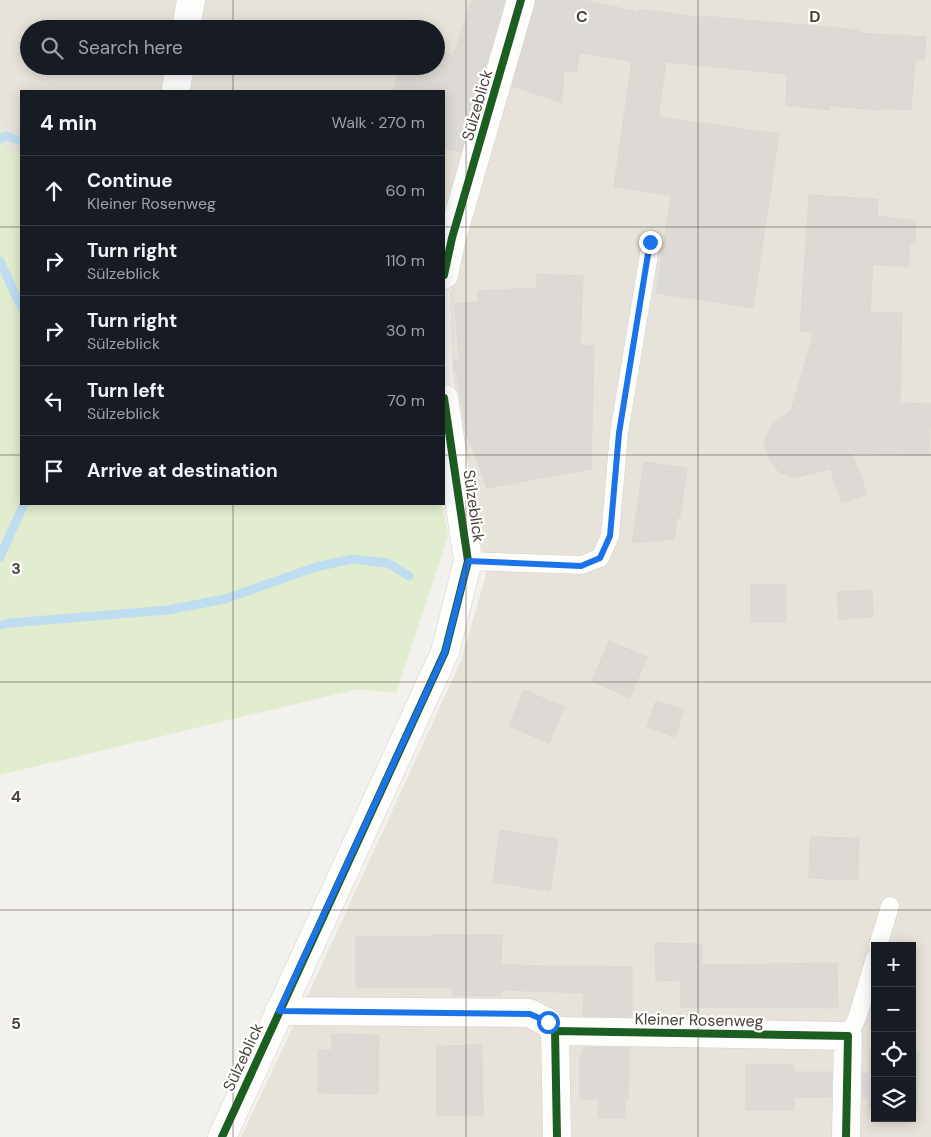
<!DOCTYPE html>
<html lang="en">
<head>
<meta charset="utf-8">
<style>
	:root { --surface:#171b24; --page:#20242c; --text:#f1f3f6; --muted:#9ea1a6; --line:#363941 }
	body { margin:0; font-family:"DM Sans",sans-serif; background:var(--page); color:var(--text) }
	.controls { position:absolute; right:15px; bottom:15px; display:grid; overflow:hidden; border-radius:0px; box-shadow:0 2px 12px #0003 }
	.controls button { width:45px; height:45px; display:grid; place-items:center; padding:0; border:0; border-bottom:1px solid var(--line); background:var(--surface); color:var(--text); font:25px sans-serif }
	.stop { position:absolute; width:15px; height:15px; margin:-11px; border:4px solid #1a73e8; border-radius:50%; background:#fff }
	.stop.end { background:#1a73e8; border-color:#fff; box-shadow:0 1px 5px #0008 }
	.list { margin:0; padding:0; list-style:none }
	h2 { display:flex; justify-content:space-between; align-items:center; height:65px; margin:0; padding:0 20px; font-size:21px }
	h2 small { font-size:16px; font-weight:400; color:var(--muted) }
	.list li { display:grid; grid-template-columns:32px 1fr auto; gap:15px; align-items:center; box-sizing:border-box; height:70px; padding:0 20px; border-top:1px solid var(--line) }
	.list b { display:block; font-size:19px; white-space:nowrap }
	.list p { margin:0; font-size:16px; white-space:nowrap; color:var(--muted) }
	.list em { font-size:16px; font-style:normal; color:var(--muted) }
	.icon { flex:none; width:28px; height:28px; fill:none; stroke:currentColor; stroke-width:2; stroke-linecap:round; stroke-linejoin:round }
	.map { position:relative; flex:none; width:931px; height:1137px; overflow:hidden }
	.search { position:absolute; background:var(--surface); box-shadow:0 2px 12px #0003; left:20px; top:20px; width:425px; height:55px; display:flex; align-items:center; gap:12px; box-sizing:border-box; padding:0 18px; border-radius:28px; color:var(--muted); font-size:19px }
	.panel { position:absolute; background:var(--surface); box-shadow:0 2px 12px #0003; left:20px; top:90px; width:425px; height:415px; border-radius:0px }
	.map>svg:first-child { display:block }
	.residential { fill:#e7e3db; fill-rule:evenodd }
	.green { fill:#e1edce }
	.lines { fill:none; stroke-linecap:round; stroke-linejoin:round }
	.stream { stroke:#bfddf0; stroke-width:9 }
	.building { fill:#dddad5; stroke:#dbd8d3 }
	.lane-casing { stroke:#d1cfcb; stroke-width:19 }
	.street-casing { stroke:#d1cfcb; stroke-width:29 }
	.lane { stroke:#fdfdfc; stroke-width:18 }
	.street { stroke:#fdfdfc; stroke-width:28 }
	.cycleway-casing { stroke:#fff; stroke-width:11 }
	.cycleway { stroke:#1b5e20; stroke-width:8 }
	.route { stroke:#1a73e8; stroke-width:6 }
	.grid { fill:none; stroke:#4a4339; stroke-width:1; stroke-opacity:0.55 }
	.labels { text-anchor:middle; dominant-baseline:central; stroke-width:4.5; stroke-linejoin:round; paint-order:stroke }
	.street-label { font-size:16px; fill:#4a4339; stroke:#fff }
	.grid-label { font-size:16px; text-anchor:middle; font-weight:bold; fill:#4a4339; stroke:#fff; stroke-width:4.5; stroke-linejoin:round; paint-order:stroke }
</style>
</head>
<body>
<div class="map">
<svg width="931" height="1137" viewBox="0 0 931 1137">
	<rect width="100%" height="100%" fill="#f3f1ed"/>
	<path class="residential" d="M0,0H931V1137H241L307,997L461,661L486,575L452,371L450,295L463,245L444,243V91H21V154L5,149L0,114ZM29,29H436V66H29ZM875,946H912V1118H875Z"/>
	<polygon class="green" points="0,114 5,149 21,154 21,504 442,504 448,536 396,693 358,689 0,775"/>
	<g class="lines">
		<g class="stream">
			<polyline points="0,139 6,136 21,141"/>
			<polyline points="0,261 21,307"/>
			<polyline points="0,557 24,504"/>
			<polyline points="0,625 10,623 168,610 225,599 316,567 352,559 388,563 409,576"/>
		</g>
	</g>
	<g class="building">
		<polygon points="472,0 505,0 461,152 444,148 444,91 394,91 400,66 436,66 436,51 453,56"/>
		<polygon points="536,0 582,0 639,12 639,9 702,18 702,16 859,30 859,33 926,37 924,60 915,60 911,110 880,108 880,110 830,106 830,110 786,105 787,74 666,62 658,117 779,134 753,308 656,293 671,195 614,187 632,61 580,53 576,72 564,70 562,103 512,86"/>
		<polygon points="809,195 878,199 877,216 916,221 915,243 910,243 908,267 873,264 870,313 902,313 900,403 931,404 929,456 852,453 867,494 842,503 830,469 793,478 787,474 780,473 769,458 764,440 774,423 791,411 814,332 800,331"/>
		<polygon points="537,274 583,276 580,346 594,345 591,469 487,488 467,435 454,360 459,360 455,304 479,302 478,291 537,288"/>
		<polygon points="644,462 687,468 680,518 677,517 674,539 632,543"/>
		<polygon points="786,584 786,622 751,622 751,585"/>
		<polygon points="872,590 873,617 839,619 837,592"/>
		<polygon points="609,641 647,657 630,698 592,681"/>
		<polygon points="524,690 564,707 549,743 509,726"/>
		<polygon points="656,701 684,710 675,737 647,727"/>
		<polygon points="500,830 558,839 550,891 493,882"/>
		<polygon points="810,837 859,838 858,880 809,878"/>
		<polygon points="431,935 502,935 501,965 632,967 632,1014 629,1014 629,1017 583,1016 584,993 501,990 501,996 453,996 453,988 356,988 356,936 431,937"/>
		<polygon points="655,943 702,944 702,965 837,963 838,1008 681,1007 681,980 656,981"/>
		<polygon points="332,1034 379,1035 378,1094 318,1093 318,1050 332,1050"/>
		<polygon points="482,1045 483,1116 437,1116 437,1046"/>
		<polygon points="583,1047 629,1048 628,1099 625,1099 625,1118 598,1118 598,1099 580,1099 580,1055 583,1055"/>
		<polygon points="870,1050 875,1050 875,1109 868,1109 868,1097 862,1097 863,1073 869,1073"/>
		<polygon points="912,1051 919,1051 917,1111 912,1111"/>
		<polygon points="746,1065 794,1065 794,1072 832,1072 831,1097 794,1097 794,1110 746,1110"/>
	</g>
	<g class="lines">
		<defs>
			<g id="lane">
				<polyline points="468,561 581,565 600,558 610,536 619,433 651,242"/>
				<polyline points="878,946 890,906"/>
				<polyline points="848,1036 857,1018 875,958"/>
			</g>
			<g id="street">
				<polyline points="186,29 191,0"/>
				<polyline points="176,88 180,66"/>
				<polyline points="444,275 452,238 521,0"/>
				<polyline points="279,1011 529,1013 547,1022 555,1031"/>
				<polyline points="222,1137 445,652 468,561 444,398"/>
				<polyline points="557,1137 555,1031 848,1036 846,1137"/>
			</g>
		</defs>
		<use href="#lane" class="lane-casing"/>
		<use href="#street" class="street-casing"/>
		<use href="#lane" class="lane"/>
		<use href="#street" class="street"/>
		<defs>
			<g id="cycleway">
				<polyline points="444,275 452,238 521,0"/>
				<polyline points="222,1137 445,652 468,561 444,398"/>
				<polyline points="557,1137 555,1031 848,1036 846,1137"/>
			</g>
		</defs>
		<use href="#cycleway" class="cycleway-casing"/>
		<use href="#cycleway" class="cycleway"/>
	</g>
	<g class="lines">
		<polyline class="route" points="548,1022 530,1014 279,1011 445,652 468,561 581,566 600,558 610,536 619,433 650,242"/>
	</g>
	<path class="grid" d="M233,0V29M466,0V1137M698,0V1137M233,66V91M0,227H21M444,227H931M0,455H21M444,455H931M233,504V1137M0,682H931M0,910H931"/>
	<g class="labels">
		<g class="street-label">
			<text transform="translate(477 105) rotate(-74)">Sülzeblick</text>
			<text transform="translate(474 506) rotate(82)">Sülzeblick</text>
			<text transform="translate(699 1020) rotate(1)">Kleiner Rosenweg</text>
			<text transform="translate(243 1057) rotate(-65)">Sülzeblick</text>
		</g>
	</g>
	<g class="grid-label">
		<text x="582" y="22">C</text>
		<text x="815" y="22">D</text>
		<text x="16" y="574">3</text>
		<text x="16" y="802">4</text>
		<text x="16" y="1029">5</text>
	</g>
</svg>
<div class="controls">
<button>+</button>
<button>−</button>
<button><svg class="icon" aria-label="locate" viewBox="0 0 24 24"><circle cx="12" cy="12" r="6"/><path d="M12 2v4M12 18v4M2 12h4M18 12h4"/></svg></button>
<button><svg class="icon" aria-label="layers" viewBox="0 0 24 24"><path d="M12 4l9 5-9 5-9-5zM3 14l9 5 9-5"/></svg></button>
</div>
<div class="stop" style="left:548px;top:1022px"></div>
<div class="stop end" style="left:650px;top:242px"></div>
<div class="search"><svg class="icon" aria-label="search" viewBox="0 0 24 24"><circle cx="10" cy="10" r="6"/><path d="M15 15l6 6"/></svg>Search here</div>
<section class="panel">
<h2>4 min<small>Walk · 270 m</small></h2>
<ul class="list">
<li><svg class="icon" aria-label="ahead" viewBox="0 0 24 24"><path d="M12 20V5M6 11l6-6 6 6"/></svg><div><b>Continue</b><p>Kleiner Rosenweg</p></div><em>60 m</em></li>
<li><svg class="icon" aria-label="right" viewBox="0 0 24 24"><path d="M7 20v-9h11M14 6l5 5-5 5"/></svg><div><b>Turn right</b><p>Sülzeblick</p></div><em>110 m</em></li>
<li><svg class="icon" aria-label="right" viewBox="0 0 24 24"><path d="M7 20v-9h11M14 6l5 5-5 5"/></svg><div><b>Turn right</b><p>Sülzeblick</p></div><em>30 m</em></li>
<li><svg class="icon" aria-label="left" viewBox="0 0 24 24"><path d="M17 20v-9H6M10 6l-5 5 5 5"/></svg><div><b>Turn left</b><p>Sülzeblick</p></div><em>70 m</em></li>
<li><svg class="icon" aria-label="arrive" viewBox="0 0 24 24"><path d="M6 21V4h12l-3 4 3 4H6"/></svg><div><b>Arrive at destination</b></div></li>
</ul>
</section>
</div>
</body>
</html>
